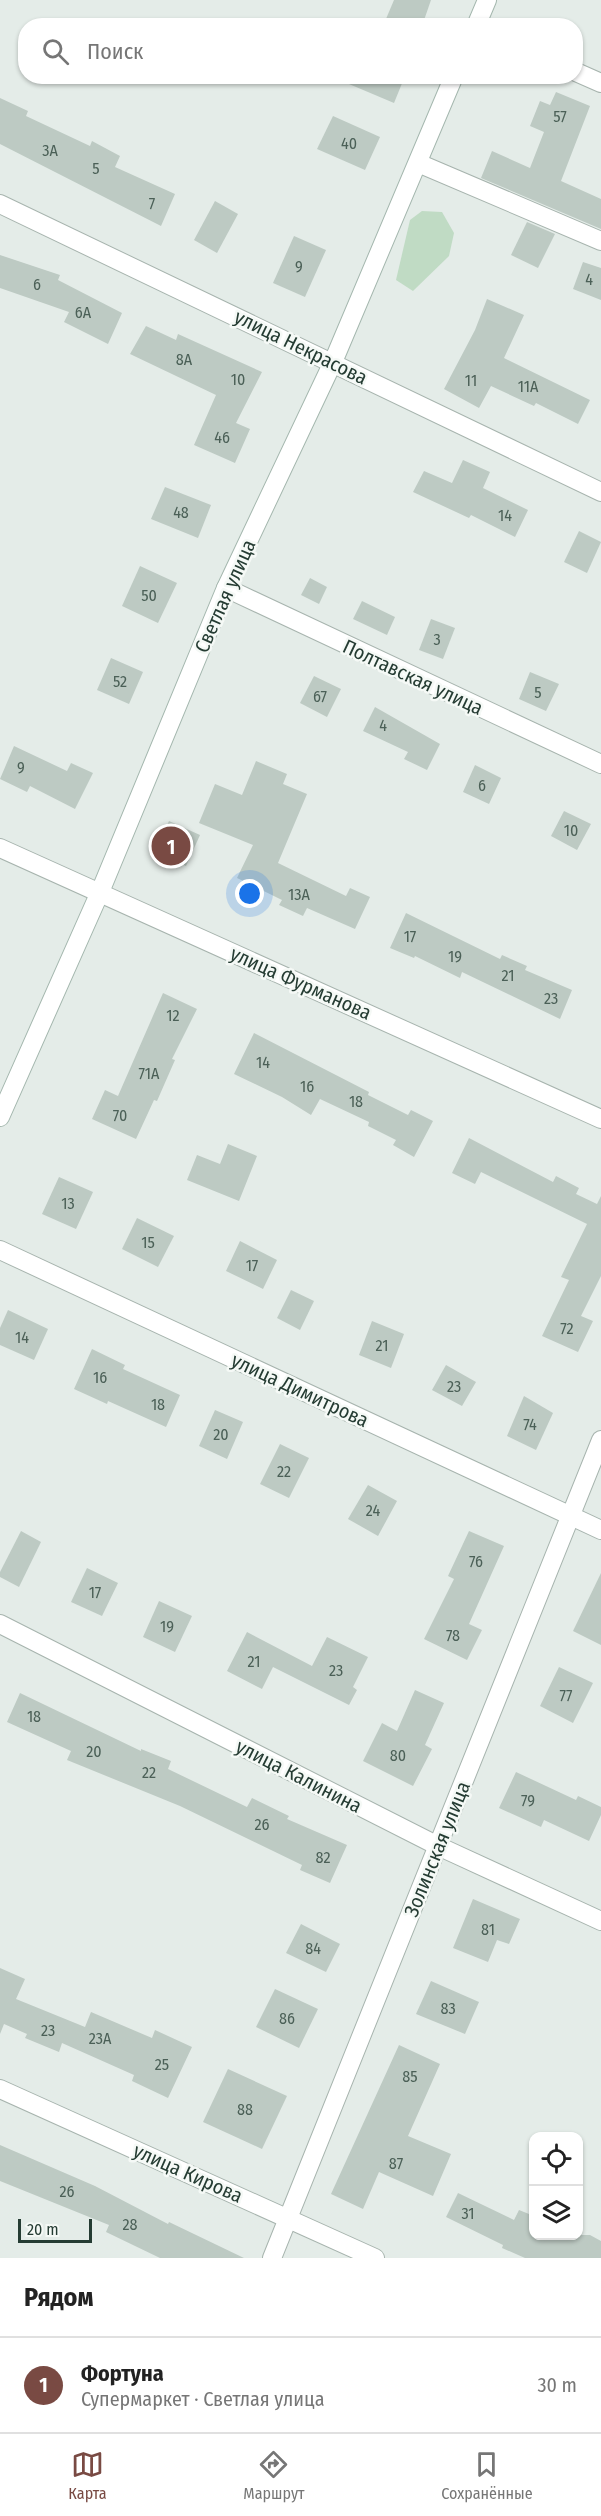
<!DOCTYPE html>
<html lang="ru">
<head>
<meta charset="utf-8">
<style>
	:root { --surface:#fff; --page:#f6f6f6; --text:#222; --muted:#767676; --line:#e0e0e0; --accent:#794a43 }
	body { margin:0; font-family:"Fira Sans Condensed",sans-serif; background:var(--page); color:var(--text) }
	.controls { position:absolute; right:18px; bottom:18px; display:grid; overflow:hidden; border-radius:12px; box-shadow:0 2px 4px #0004 }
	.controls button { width:54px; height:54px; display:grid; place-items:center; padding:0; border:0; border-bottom:2px solid var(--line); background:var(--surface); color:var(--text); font:30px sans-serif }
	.scale { position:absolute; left:18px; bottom:15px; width:74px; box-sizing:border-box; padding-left:6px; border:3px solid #253c33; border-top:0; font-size:16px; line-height:21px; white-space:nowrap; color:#253c33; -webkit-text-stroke:4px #f5f9f6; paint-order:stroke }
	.you { position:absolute; left:250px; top:894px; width:21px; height:21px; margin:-15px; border:4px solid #fff; border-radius:50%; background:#1a73e8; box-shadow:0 0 0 9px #1a73e833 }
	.badge { display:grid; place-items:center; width:39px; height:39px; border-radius:50%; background:var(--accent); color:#fff; font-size:20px; font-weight:700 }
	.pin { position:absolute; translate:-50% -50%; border:3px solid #fff; box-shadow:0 2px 6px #0006 }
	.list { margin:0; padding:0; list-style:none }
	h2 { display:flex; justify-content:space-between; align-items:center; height:78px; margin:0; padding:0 24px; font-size:26px }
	h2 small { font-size:20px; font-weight:400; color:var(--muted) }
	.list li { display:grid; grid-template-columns:39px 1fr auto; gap:18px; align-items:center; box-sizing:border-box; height:96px; padding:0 24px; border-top:2px solid var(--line) }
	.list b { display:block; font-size:22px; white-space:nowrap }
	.list p { margin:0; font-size:20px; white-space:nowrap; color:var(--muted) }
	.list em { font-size:20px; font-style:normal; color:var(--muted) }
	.icon { flex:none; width:33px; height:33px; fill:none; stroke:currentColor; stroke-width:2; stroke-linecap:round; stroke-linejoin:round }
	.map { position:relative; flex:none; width:601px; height:2258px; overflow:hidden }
	.search { position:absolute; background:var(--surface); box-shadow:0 2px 4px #0004; left:18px; right:18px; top:18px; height:66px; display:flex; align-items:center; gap:15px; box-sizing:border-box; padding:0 21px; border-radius:24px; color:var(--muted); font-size:22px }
	.sheet { height:174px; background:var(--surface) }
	nav { display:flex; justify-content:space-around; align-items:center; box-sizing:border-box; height:84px; border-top:2px solid var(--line); background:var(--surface); font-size:16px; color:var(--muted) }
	nav a { display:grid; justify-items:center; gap:3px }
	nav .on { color:var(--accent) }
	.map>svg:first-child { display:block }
	.green { fill:#c0dbc4 }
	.building { fill:#bdcac3 }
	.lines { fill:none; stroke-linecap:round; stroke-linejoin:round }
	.minor-casing { stroke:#a7b4ae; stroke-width:20 }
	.secondary-casing { stroke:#a4b7ae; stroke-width:20 }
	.minor { stroke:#fff; stroke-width:18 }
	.secondary { stroke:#fff; stroke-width:18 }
	.labels { text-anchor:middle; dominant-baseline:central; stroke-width:5; stroke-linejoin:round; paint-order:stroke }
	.number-label { font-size:16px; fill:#4b6057 }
	.street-label { font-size:20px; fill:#253c33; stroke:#f5f9f6 }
</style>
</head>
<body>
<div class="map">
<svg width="601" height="2258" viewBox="0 0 601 2258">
	<rect width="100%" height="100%" fill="#e4ece8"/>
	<polygon class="green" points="422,211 442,212 454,233 449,256 413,291 396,280 410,220"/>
	<g class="building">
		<polygon points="394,0 431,0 422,26 383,26"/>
		<polygon points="330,76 405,76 394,103"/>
		<polygon points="556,92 590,106 561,181 601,199 601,229 481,178 492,151 530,168 544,132 530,126 540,101 550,105"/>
		<polygon points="0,98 28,111 26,116 90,146 92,141 120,156 115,167 175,194 161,226 0,144"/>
		<polygon points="333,116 380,137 365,170 317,149"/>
		<polygon points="215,201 238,214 217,253 194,240"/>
		<polygon points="527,222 555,234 538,268 511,255"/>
		<polygon points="294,236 326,250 305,297 273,283"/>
		<polygon points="0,255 60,275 58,280 122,313 108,344 64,322 69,312 0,288"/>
		<polygon points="583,262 601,268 601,300 573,289"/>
		<polygon points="487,299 524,315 504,358 590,400 578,424 536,403 534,406 491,386 479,408 444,389 475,330"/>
		<polygon points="146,326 176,340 178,334 262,372 236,423 250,429 235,463 194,445 216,395 130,354"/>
		<polygon points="463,460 490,472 483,488 528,510 515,537 471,515 469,518 413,492 424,471 452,483"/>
		<polygon points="165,487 211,505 198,538 151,519"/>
		<polygon points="579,531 601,542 587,573 564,562"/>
		<polygon points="140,566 177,583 158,623 122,606"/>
		<polygon points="310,578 327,587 319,604 301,595"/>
		<polygon points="362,601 395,617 387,635 353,619"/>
		<polygon points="431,619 455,628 443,659 419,650"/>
		<polygon points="111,658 143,672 129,704 97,690"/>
		<polygon points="530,672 559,684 546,711 519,699"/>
		<polygon points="314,676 341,689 327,717 300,703"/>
		<polygon points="375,707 440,744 427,770 404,759 408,752 363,731"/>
		<polygon points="14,746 67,771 71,763 93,773 75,809 30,786 27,792 0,779"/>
		<polygon points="256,761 287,774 283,784 307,794 278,863 346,896 350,888 370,897 355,929 307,908 303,916 279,905 282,900 237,878 253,845 199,823 215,784 242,795"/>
		<polygon points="475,765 501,778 489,804 463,792"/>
		<polygon points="564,811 591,824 577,850 551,836"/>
		<polygon points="169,821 200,835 186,866 155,852"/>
		<polygon points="406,913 500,959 502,955 527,966 525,970 572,990 560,1019 462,972 460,978 415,956 414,958 390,948"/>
		<polygon points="163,993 197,1009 172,1059 175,1060 157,1101 154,1100 136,1139 92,1119 105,1090 118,1096"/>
		<polygon points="254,1033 369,1092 368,1095 408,1115 411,1110 433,1121 414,1157 393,1145 396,1140 368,1126 369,1122 320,1099 311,1115 282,1097 234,1074"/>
		<polygon points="469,1138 553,1182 556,1176 579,1188 576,1194 597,1204 601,1196 601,1276 581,1316 593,1321 578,1352 542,1336 569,1280 561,1277 587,1224 481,1172 475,1184 452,1173"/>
		<polygon points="228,1144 257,1156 239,1201 187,1180 197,1155 220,1164"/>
		<polygon points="59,1177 93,1192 76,1229 42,1214"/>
		<polygon points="137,1218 174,1236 158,1267 122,1249"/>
		<polygon points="240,1241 277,1260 263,1289 226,1271"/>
		<polygon points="291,1290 314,1301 300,1330 277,1318"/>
		<polygon points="8,1310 48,1329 34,1360 0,1345 0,1328"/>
		<polygon points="372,1321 404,1334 391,1368 359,1355"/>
		<polygon points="92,1349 125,1365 123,1369 180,1395 166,1427 108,1401 107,1404 74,1389"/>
		<polygon points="446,1365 476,1382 462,1406 432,1390"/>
		<polygon points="524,1396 553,1413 536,1450 507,1436"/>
		<polygon points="215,1410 243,1422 227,1459 199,1446"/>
		<polygon points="280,1444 309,1458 289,1498 260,1484"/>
		<polygon points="368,1485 397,1501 378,1536 348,1519"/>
		<polygon points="21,1531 41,1542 19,1587 0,1577 0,1572"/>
		<polygon points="469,1531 504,1546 469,1624 482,1630 467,1660 424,1639 454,1579 448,1576"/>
		<polygon points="87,1568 118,1583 102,1616 71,1602"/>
		<polygon points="601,1573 601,1645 573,1631"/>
		<polygon points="159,1601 192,1616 175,1652 143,1637"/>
		<polygon points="247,1632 312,1666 327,1637 368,1657 353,1687 357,1690 349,1705 273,1667 262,1689 227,1671"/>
		<polygon points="559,1667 593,1683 573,1723 540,1706"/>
		<polygon points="415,1690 444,1703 425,1745 432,1749 413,1786 363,1761 382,1723 397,1731"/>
		<polygon points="20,1693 141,1751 141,1749 171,1761 168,1769 247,1807 252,1798 289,1816 287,1819 347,1845 330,1883 300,1870 302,1865 180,1806 67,1760 71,1751 7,1722"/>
		<polygon points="516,1772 576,1800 578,1796 601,1807 601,1815 589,1841 544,1820 541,1827 499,1808"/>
		<polygon points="473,1899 520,1919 509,1944 497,1940 488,1962 453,1948"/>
		<polygon points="301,1924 340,1944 326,1972 286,1953"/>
		<polygon points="0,1968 25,1979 16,1999 85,2027 91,2012 152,2038 155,2030 192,2047 168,2098 132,2081 134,2075 62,2043 59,2052 25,2038 27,2034 4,2024 0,2034"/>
		<polygon points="431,1981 479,2002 465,2034 416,2014"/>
		<polygon points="275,1989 318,2009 299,2048 256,2027"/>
		<polygon points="399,2045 440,2064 408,2136 451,2154 433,2196 379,2172 363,2209 331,2194"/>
		<polygon points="228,2069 287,2096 262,2149 203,2122"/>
		<polygon points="0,2145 95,2186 168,2224 169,2222 244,2258 160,2258 106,2232 109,2225 0,2181"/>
		<polygon points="458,2193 514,2220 519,2210 534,2216 534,2235 590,2235 601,2241 601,2258 525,2258 502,2248 503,2245 446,2217"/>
	</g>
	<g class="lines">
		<defs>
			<g id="minor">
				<polyline points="576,72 601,83"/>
				<polyline points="418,163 601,241"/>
				<polyline points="0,204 601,492"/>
				<polyline points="226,588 601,764"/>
				<polyline points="0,848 601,1119"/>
				<polyline points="0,1250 601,1530"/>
				<polyline points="0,1624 438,1846 601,1921"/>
				<polyline points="0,2089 375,2258"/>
				<polyline points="272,2258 601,1440"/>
			</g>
			<g id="secondary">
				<polyline points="476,26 487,0"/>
				<polyline points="0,1117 100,892 226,588 333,362 454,76"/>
			</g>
		</defs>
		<use href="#minor" class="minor-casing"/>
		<use href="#secondary" class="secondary-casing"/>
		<use href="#minor" class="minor"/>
		<use href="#secondary" class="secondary"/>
	</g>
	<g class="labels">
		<g class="number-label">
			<text x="560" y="116">57</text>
			<text x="349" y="143">40</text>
			<text x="50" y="150">3А</text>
			<text x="96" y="168">5</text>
			<text x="152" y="203">7</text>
			<text x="299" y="266">9</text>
			<text x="589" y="279">4</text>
			<text x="37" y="284">6</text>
			<text x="83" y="312">6А</text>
			<text x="184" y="359">8А</text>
			<text x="238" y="379">10</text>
			<text x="471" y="380">11</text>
			<text x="528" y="386">11А</text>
			<text x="222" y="437">46</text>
			<text x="181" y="512">48</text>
			<text x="505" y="515">14</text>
			<text x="149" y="595">50</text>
			<text x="437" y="639">3</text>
			<text x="120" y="681">52</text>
			<text x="538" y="692">5</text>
			<text x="320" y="696">67</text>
			<text x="383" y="725">4</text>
			<text x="21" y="767">9</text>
			<text x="482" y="785">6</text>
			<text x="571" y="830">10</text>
			<text x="299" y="894">13А</text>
			<text x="410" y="936">17</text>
			<text x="455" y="956">19</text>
			<text x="508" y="975">21</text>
			<text x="551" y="998">23</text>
			<text x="173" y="1015">12</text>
			<text x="263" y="1062">14</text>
			<text x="149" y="1073">71А</text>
			<text x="307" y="1086">16</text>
			<text x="356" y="1101">18</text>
			<text x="120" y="1115">70</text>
			<text x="68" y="1203">13</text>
			<text x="148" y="1242">15</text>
			<text x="252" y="1265">17</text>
			<text x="567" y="1328">72</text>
			<text x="22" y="1337">14</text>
			<text x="382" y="1345">21</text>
			<text x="100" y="1377">16</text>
			<text x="454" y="1386">23</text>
			<text x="158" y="1404">18</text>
			<text x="530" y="1424">74</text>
			<text x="221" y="1434">20</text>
			<text x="284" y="1471">22</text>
			<text x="373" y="1510">24</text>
			<text x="476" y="1561">76</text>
			<text x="95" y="1592">17</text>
			<text x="167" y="1626">19</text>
			<text x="453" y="1635">78</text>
			<text x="254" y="1661">21</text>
			<text x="336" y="1670">23</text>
			<text x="566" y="1695">77</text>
			<text x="34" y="1716">18</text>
			<text x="94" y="1751">20</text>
			<text x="398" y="1755">80</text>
			<text x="149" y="1772">22</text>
			<text x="528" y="1800">79</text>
			<text x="262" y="1824">26</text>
			<text x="323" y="1857">82</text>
			<text x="488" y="1929">81</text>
			<text x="313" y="1948">84</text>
			<text x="448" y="2008">83</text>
			<text x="287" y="2018">86</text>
			<text x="48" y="2030">23</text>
			<text x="100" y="2038">23А</text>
			<text x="162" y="2064">25</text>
			<text x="410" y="2076">85</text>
			<text x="245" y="2109">88</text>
			<text x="396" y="2163">87</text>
			<text x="67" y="2191">26</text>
			<text x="468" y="2213">31</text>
			<text x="130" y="2224">28</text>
		</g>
		<g class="street-label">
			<text transform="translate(301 347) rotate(26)">улица Некрасова</text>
			<text transform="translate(225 596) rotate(-66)">Светлая улица</text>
			<text transform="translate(413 677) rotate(25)">Полтавская улица</text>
			<text transform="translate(301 983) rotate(24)">улица Фурманова</text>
			<text transform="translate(300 1390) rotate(25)">улица Димитрова</text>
			<text transform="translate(299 1776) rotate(27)">улица Калинина</text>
			<text transform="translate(437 1849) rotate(-68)">Золинская улица</text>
			<text transform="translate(188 2173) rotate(24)">улица Кирова</text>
		</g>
	</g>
</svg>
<div class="controls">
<button><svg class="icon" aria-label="locate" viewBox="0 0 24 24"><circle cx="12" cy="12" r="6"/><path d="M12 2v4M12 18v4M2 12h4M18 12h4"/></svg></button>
<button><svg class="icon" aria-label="layers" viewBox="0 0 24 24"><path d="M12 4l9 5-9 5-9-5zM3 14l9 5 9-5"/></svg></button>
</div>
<div class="scale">20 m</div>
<div class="you"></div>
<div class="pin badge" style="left:171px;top:846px">1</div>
<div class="search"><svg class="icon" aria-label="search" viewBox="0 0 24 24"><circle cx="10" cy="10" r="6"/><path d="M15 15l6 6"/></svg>Поиск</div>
</div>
<section class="sheet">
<h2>Рядом<small></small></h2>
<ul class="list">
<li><span class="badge">1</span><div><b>Фортуна</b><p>Супермаркет · Светлая улица</p></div><em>30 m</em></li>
</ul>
</section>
<nav>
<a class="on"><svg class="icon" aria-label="map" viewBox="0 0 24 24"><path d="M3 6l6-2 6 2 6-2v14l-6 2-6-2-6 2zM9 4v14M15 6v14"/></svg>Карта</a>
<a><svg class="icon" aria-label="directions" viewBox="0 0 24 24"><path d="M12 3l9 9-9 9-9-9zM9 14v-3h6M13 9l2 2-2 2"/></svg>Маршрут</a>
<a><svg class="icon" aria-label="saved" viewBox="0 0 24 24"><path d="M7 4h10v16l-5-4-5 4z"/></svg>Сохранённые</a>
</nav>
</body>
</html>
